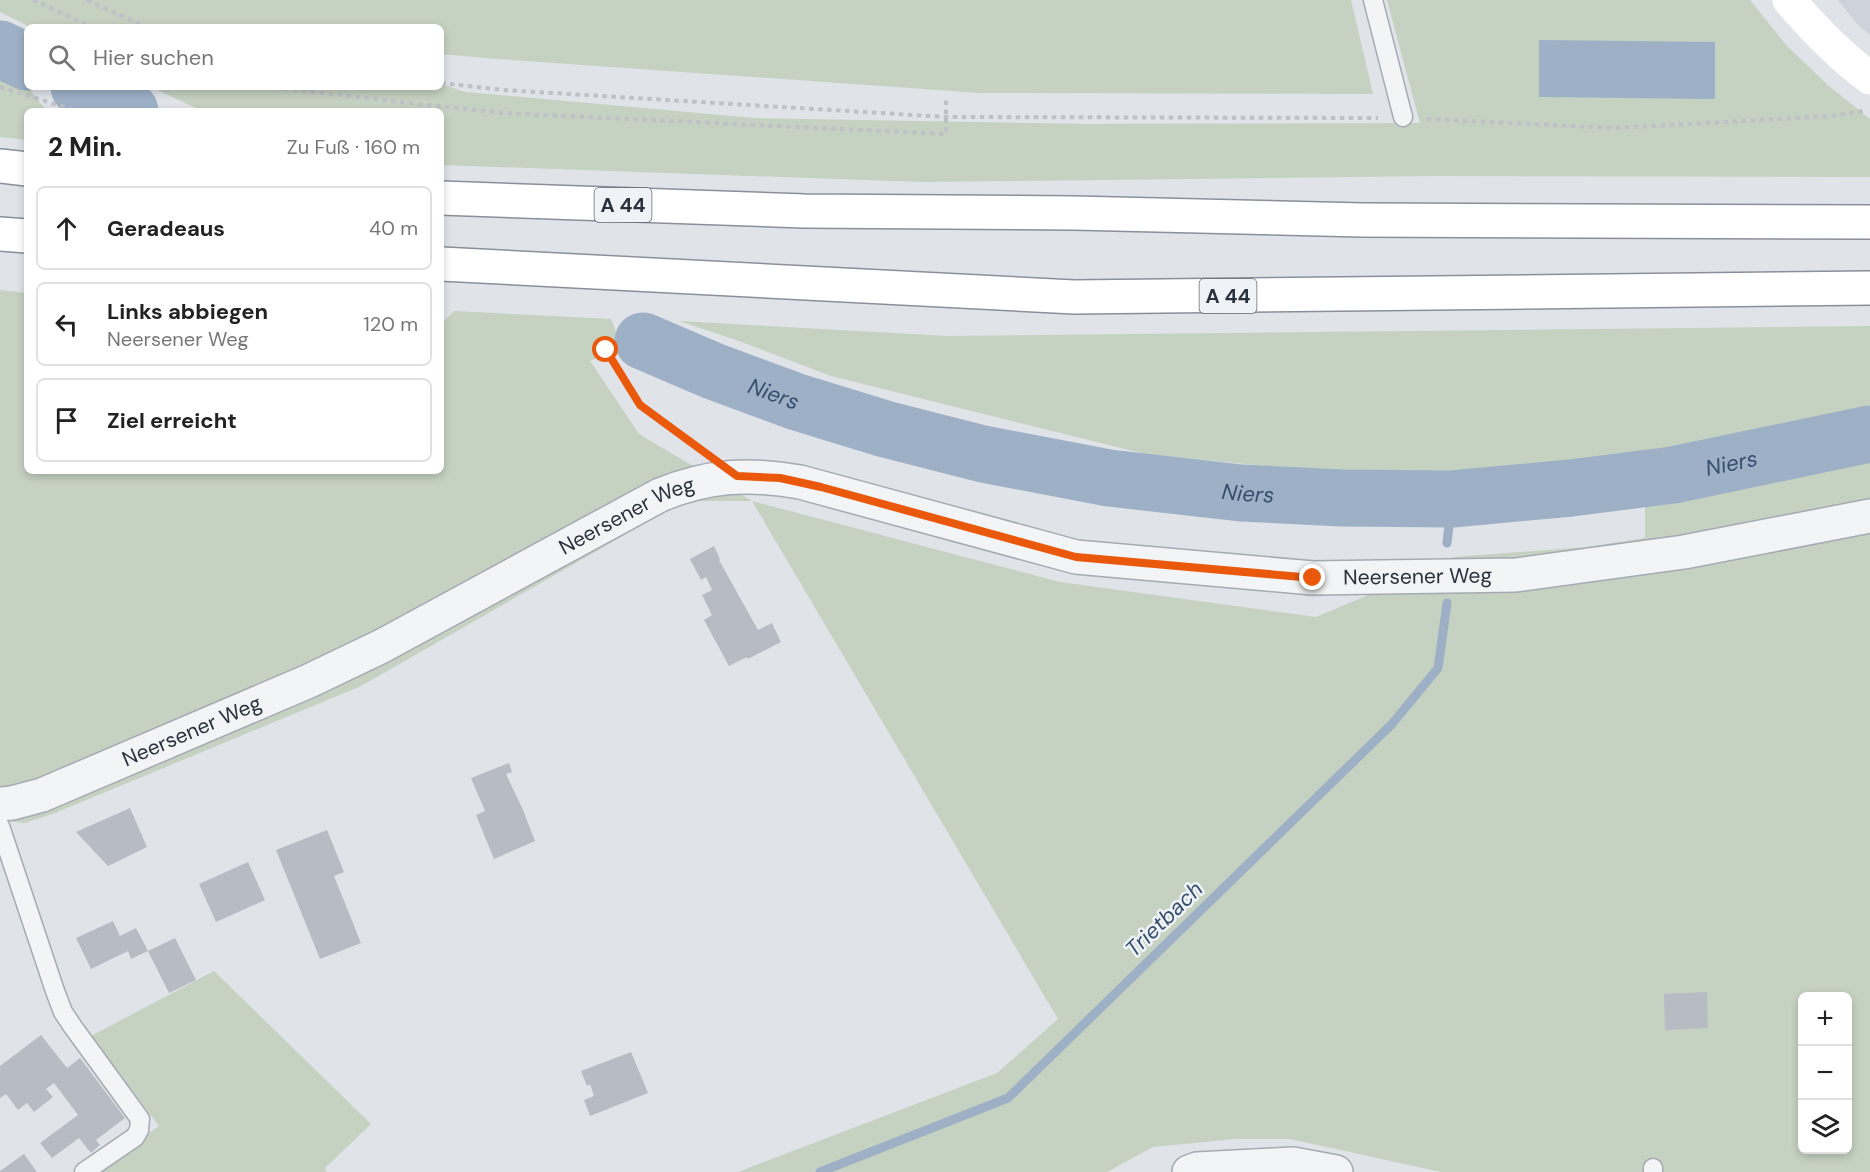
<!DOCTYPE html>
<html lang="de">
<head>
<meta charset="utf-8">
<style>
	:root { --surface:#fff; --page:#f2f2f2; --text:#222; --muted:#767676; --line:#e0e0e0 }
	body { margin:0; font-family:"DM Sans",sans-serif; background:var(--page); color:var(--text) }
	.controls { position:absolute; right:18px; bottom:18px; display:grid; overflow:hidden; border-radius:9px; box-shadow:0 3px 9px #0003 }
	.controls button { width:54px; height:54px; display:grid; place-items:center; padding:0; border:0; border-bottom:2px solid var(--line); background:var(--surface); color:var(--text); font:30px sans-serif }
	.stop { position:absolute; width:18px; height:18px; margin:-14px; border:4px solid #ea580c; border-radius:50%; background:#fff }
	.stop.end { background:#ea580c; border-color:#fff; box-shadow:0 2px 6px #0008 }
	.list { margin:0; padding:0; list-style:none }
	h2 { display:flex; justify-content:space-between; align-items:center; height:78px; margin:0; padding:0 24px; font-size:26px }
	h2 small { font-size:20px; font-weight:400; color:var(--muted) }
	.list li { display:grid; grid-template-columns:39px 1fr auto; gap:18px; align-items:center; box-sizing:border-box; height:84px; margin:0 12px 12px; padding:0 12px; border:2px solid var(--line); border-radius:9px }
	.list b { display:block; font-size:22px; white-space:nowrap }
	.list p { margin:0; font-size:20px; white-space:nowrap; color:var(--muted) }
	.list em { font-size:20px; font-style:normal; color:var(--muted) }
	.icon { flex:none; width:33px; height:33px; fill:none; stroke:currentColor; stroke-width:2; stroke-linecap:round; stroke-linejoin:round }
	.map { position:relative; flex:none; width:1870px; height:1172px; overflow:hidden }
	.search { position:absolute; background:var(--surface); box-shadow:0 3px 9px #0003; left:24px; top:24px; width:420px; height:66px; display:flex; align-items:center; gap:15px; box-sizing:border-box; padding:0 21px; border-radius:9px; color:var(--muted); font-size:22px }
	.panel { position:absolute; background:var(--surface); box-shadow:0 3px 9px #0003; left:24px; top:108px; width:420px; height:366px; border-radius:9px }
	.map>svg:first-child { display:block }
	.built { fill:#ced2da }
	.green { fill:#c5d1c1; fill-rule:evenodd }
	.water { fill:#9db0c6 }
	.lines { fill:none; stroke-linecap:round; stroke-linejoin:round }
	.stream { stroke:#9db0c6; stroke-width:9 }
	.river { stroke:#9db0c6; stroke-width:57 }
	.building { fill:#b7bcc4 }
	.lane-casing { stroke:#a6aab2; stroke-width:21 }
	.street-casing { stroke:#a6aab2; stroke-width:36 }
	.highway-casing { stroke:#88909d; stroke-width:36 }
	.path { stroke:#bec1c6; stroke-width:4; stroke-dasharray:4.5 4.5; stroke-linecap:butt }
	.lane { stroke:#f2f4f6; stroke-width:18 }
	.street { stroke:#f2f4f6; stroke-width:33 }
	.secondary { stroke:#fff; stroke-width:33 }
	.highway { stroke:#fff; stroke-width:33 }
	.route { stroke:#ea580c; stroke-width:8 }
	.labels { text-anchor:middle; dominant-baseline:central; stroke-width:5; stroke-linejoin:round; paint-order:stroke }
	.shield { fill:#eff2f6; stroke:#656b75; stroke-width:1.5 }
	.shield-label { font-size:20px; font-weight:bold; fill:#2a313e }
	.street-label { font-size:21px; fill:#2a313e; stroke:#eff2f6 }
	.water-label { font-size:22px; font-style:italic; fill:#364f6f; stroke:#eff2f6 }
</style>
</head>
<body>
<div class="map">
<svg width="1870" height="1172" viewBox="0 0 1870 1172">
	<rect width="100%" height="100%" fill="#e0e3e8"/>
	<polygon class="built" points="1838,0 1870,0 1870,35 1857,24"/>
	<g class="green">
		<polygon points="0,0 1351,0 1373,94 980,93 498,59 441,54 441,27 30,27 0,12"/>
		<polygon points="1387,0 1750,0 1787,46 1829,86 1870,119 1870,177 1434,176 922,182 441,165 441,111 202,111 151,87 441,87 441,84 465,92 754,118 1086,124 1420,123"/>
		<polygon points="0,74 30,90 47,111 27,111 27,140 0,137"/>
		<path d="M0,290L27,293V471H441V324L454,311L611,319L622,348L590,361L639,434L752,501L1060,582L1316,617L1394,584L1434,586L1453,557L1587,547L1645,538V495L1870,442V1172H1441L1290,1139H1235L1153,1147L1107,1172H738L997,1073L1058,1019L752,501H684L361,686L55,813L25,823L0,820ZM1802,996H1848V1150H1802Z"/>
		<polygon points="679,321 948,336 1870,326 1870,422 1669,456 1465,471 1303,470 1145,454 831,376 736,340"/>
		<polygon points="214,971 371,1124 325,1168 327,1172 92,1172 159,1126 91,1036"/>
	</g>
	<polygon class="water" points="1539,40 1715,42 1715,99 1539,97"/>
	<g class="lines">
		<g class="stream">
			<polyline points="1447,543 1452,499"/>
			<polyline points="820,1172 1008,1098 1392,724 1438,668 1447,603"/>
		</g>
		<g class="river">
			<polyline points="0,49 27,62"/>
			<polyline points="79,87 130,111"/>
			<path id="s1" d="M643,341L713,371L797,402L885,429L983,454L1109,478L1241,493L1342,498L1452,499L1571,488L1673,475L1870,434"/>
		</g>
	</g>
	<g class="building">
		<polygon points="714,546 720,559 719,560 758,630 772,623 781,642 748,659 747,657 729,666 704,620 712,615 702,595 712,590 706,577 701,580 690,559"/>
		<polygon points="509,763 512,772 506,774 523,810 535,841 494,859 476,815 485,811 471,778"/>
		<polygon points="130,808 147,847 108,866 76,832"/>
		<polygon points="327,830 344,872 334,876 361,943 320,959 276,850"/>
		<polygon points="248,862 265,900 216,922 199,884"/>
		<polygon points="113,921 120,936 136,928 148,951 131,959 128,951 91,969 76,938"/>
		<polygon points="175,938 196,980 169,993 148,951"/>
		<polygon points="1707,992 1708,1028 1665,1030 1664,994"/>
		<polygon points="41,1035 67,1068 80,1058 125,1118 96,1140 100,1145 91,1153 79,1138 52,1158 40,1143 78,1115 54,1083 46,1089 53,1097 34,1112 27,1103 18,1110 6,1094 0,1098 0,1066"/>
		<polygon points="631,1052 648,1093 590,1116 584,1100 594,1096 590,1084 587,1086 581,1071"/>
		<polygon points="24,1154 37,1172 0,1172 0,1171"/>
	</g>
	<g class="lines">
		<defs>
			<g id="lane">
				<polyline points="1373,0 1403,117"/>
				<polyline points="0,826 55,991 63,1012 73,1027 140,1119 139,1130 135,1137 84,1172"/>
				<polyline points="1653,1172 1653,1168"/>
			</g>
			<g id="street">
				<path id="s2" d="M0,804L12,803L42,795L309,681L382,646L660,495C709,475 748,473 800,482L1076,557L1313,578L1516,575L1684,552L1870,516"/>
				<polyline points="1189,1172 1197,1169 1293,1164 1336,1172"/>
			</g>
			<g id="highway">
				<polyline points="0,166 27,169"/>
				<polyline points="441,198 804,211 1074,213 1362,220 1870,222"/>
				<polyline points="0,234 27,236"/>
				<polyline points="441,264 1074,297 1870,288"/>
			</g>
		</defs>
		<use href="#lane" class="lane-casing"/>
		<use href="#street" class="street-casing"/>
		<use href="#highway" class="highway-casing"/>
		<g class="path">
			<polyline points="33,0 92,27"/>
			<polyline points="87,0 146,27"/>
			<polyline points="441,83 503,90 946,117 1378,118"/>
			<polyline points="0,87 77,111"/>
			<polyline points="266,87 503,113 946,134 946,97"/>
			<polyline points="1427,119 1615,128 1832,116 1863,111"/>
			<polyline points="606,350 640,405 700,449"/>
		</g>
		<use href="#lane" class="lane"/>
		<use href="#street" class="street"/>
		<path class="secondary" d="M1789,0C1813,28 1840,56 1870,78"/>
		<use href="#highway" class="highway"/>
	</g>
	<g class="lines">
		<polyline class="route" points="606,350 640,405 737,476 780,478 821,487 1076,557 1313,578"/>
	</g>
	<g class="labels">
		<g class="shield">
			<rect x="594.5" y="188" width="57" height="34" rx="4.5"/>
			<rect x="1199.5" y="279" width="57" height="34" rx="4.5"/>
		</g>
		<g class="shield-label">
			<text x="623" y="205">A 44</text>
			<text x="1228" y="296">A 44</text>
		</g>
		<g class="street-label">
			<text stroke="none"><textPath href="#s2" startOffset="692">Neersener Weg</textPath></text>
			<text stroke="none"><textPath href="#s2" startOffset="1502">Neersener Weg</textPath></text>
			<text stroke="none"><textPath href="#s2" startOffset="206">Neersener Weg</textPath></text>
		</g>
		<g class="water-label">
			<text stroke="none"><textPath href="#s1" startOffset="141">Niers</textPath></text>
			<text stroke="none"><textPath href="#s1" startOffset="1113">Niers</textPath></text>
			<text stroke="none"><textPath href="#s1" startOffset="627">Niers</textPath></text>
			<text transform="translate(1164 919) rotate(-44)">Trietbach</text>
		</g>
	</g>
</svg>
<div class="controls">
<button>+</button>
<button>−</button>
<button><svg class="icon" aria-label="layers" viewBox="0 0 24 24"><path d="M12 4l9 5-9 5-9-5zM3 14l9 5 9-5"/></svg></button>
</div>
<div class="stop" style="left:606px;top:350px"></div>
<div class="stop end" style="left:1313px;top:578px"></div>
<div class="search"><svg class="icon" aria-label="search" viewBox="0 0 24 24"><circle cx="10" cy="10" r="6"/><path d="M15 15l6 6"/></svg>Hier suchen</div>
<section class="panel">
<h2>2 Min.<small>Zu Fuß · 160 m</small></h2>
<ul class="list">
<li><svg class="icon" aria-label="ahead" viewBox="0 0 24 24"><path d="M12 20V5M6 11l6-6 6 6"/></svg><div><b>Geradeaus</b></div><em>40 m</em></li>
<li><svg class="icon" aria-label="left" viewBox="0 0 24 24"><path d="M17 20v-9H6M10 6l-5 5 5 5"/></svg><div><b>Links abbiegen</b><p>Neersener Weg</p></div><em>120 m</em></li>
<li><svg class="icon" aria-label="arrive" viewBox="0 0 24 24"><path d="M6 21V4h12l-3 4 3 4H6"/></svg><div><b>Ziel erreicht</b></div></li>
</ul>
</section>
</div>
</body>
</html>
